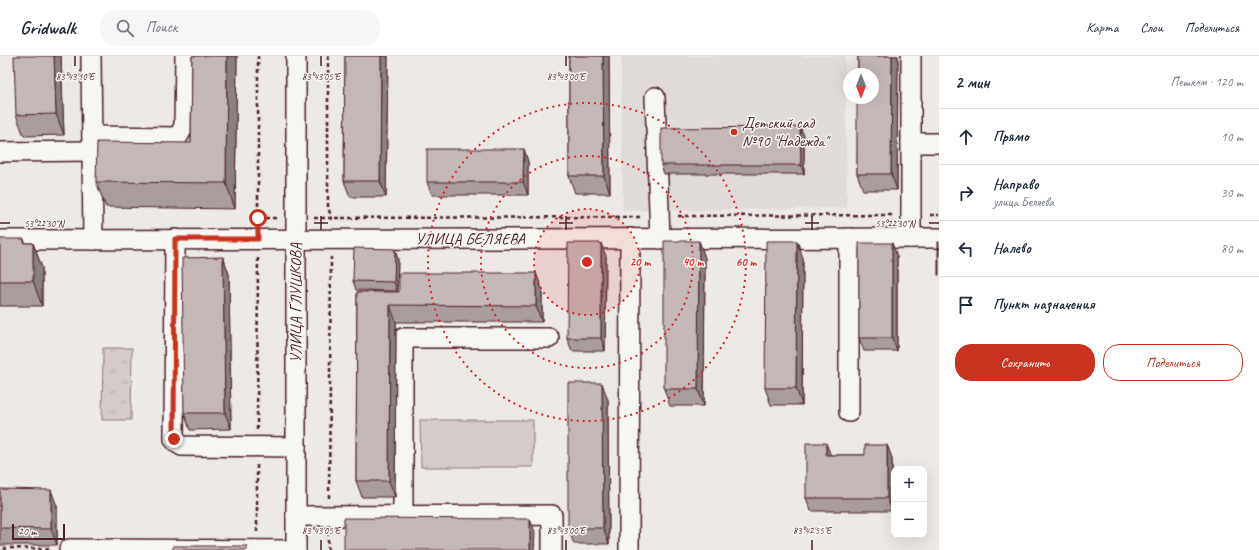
<!DOCTYPE html>
<html lang="ru">
<head>
<meta charset="utf-8">
<style>
	:root { --surface:#fff; --page:#f6f6f7; --text:#1f2937; --muted:#747a83; --line:#e0e1e3; --accent:#c8321e }
	body { margin:0; font-family:Caveat,sans-serif; background:var(--page); color:var(--text) }
	.controls { position:absolute; right:12px; bottom:12px; display:grid; overflow:hidden; border-radius:8px; box-shadow:0 4px 16px #0002 }
	.controls button { width:36px; height:36px; display:grid; place-items:center; padding:0; border:0; border-bottom:1px solid var(--line); background:var(--surface); color:var(--text); font:20px sans-serif }
	.compass { position:absolute; left:843px; top:12px; width:36px; height:36px; border-radius:50%; background:var(--surface); box-shadow:0 4px 16px #0002; rotate:180deg }
	.scale { position:absolute; left:12px; bottom:10px; width:53px; box-sizing:border-box; padding-left:4px; border:2px solid #4a1f2b; border-top:0; font-size:11px; line-height:14px; white-space:nowrap; color:#4a1f2b; -webkit-text-stroke:3px #f6f6f2; paint-order:stroke }
	.stop { position:absolute; width:12px; height:12px; margin:-9px; border:3px solid #c8321e; border-radius:50%; background:#fff }
	.stop.end { background:#c8321e; border-color:#fff; box-shadow:0 1px 4px #0008 }
	.list { margin:0; padding:0; list-style:none }
	h2 { display:flex; justify-content:space-between; align-items:center; height:52px; margin:0; padding:0 16px; font-size:17px }
	h2 small { font-size:13px; font-weight:400; color:var(--muted) }
	.list li { display:grid; grid-template-columns:26px 1fr auto; gap:12px; align-items:center; box-sizing:border-box; height:56px; padding:0 16px; border-top:1px solid var(--line) }
	.list b { display:block; font-size:15px; white-space:nowrap }
	.list p { margin:0; font-size:13px; white-space:nowrap; color:var(--muted) }
	.list em { font-size:13px; font-style:normal; color:var(--muted) }
	.actions { display:flex; gap:8px; padding:12px 16px }
	.actions a { flex:1; padding:9px 0; border:1px solid var(--accent); border-radius:16px; text-align:center; font-size:14px; color:var(--accent) }
	.actions .main { background:var(--accent); color:#fff }
	.icon { flex:none; width:22px; height:22px; fill:none; stroke:currentColor; stroke-width:2; stroke-linecap:round; stroke-linejoin:round }
	.map { position:relative; flex:none; width:939px; height:494px; overflow:hidden }
	header { display:flex; align-items:center; gap:24px; box-sizing:border-box; height:56px; padding:0 20px; background:var(--surface); border-bottom:1px solid var(--line) }
	header strong { font-size:19px }
	nav { display:flex; gap:22px; margin-inline-start:auto; font-size:14px }
	.search { width:280px; height:36px; background:var(--page); display:flex; align-items:center; gap:10px; box-sizing:border-box; padding:0 14px; border-radius:16px; color:var(--muted); font-size:15px }
	main { display:flex }
	aside { flex:1; background:var(--surface) }
	.map>svg:first-child { display:block }
	.built { fill:#e0dad8 }
	.park { fill:url(#park-tufts); stroke:#8f757a }
	.garden { fill:#d4cbca; stroke:#8f757a }
	.lines { fill:none; stroke-linecap:round; stroke-linejoin:round }
	.minor-casing { stroke:#4a1f2b; stroke-width:22 }
	.path { stroke:#4a1f2b; stroke-width:2.5; stroke-dasharray:4 3; stroke-linecap:butt }
	.minor { stroke:#f6f6f2; stroke-width:19 }
	.wall { fill:#a99d9d; stroke:#4a1f2b }
	.shaded-wall { fill:#898080; stroke:#4a1f2b }
	.building { fill:#c4b7b7; stroke:#4a1f2b }
	.route { stroke:#c8321e; stroke-width:5 }
	.ticks { fill:none; stroke:#4a1f2b; stroke-width:1.5 }
	.ring { fill:none; stroke:#d62828; stroke-width:2; stroke-dasharray:2 4 }
	.poi-dot { fill:#c8321e; stroke:#f6f6f2; stroke-width:1.5 }
	.labels { text-anchor:middle; dominant-baseline:central; stroke-width:3; stroke-linejoin:round; paint-order:stroke }
	.poi-label { font-size:16px; fill:#4a1f2b; stroke:#f6f6f2; text-anchor:start }
	.street-label { font-size:16px; fill:#4a1f2b; stroke:#f6f6f2 }
	.ticks-label { font-size:10px; text-anchor:middle; fill:#4a1f2b; stroke:#f6f6f2; stroke-width:3; stroke-linejoin:round; paint-order:stroke }
	.centre { fill:#d62828; stroke:#f6f6f2; stroke-width:2 }
	.ring-label { font-size:12px; text-anchor:middle; font-weight:bold; fill:#d62828; stroke:#f6f6f2; stroke-width:3; stroke-linejoin:round; paint-order:stroke }
</style>
</head>
<body>
<header>
<strong>Gridwalk</strong>
<div class="search"><svg class="icon" aria-label="search" viewBox="0 0 24 24"><circle cx="10" cy="10" r="6"/><path d="M15 15l6 6"/></svg>Поиск</div>
<nav><a>Карта</a><a>Слои</a><a>Поделиться</a></nav>
</header>
<main>
<div class="map">
<svg width="939" height="494" viewBox="0 0 939 494">
	<defs>
		<pattern id="park-tufts" width="24" height="20" patternUnits="userSpaceOnUse"><rect width="24" height="20" fill="#d4cbca"/><path d="M3 7l-1-3M5 7V3M7 7l1-3M15 17l-1-3M17 17v-4M19 17l1-3" fill="none" stroke="#b8aeae"/></pattern>
	</defs>
	<rect width="100%" height="100%" fill="#ece9e6"/>
	<filter id="ink" filterUnits="userSpaceOnUse"><feTurbulence type="fractalNoise" baseFrequency=".025" numOctaves="2"/><feDisplacementMap in="SourceGraphic" scale="8" xChannelSelector="R" yChannelSelector="G"/><feConvolveMatrix kernelMatrix="1 2 1 2 8 2 1 2 1" color-interpolation-filters="sRGB"/></filter>
	<g filter="url(#ink)">
		<polygon class="built" points="621,0 845,0 847,152 623,155"/>
		<polygon class="park" points="103,292 132,292 131,364 102,364"/>
		<polygon class="garden" points="420,364 533,364 533,411 421,411"/>
		<g class="lines">
			<defs>
				<g id="minor">
					<polyline points="91,0 93,184"/>
					<polyline points="655,41 660,183"/>
					<polyline points="92,80 178,81 184,70 185,0"/>
					<polyline points="911,87 939,87"/>
					<polyline points="0,96 92,95"/>
					<polyline points="849,182 849,356"/>
					<polyline points="911,182 911,0"/>
					<polyline points="175,183 174,383 177,387 182,390 296,391"/>
					<polyline points="0,184 939,182"/>
					<polyline points="296,460 552,459 552,494"/>
					<polyline points="403,460 403,282 549,282"/>
					<polyline points="69,493 296,494"/>
					<polyline points="296,494 296,0"/>
					<polyline points="629,494 630,182"/>
				</g>
			</defs>
			<use href="#minor" class="minor-casing"/>
			<g class="path">
				<polyline points="328,0 328,151 332,164"/>
				<polyline points="930,159 939,159"/>
				<polyline points="678,160 893,159"/>
				<polyline points="258,162 279,162"/>
				<polyline points="314,162 643,161"/>
				<polyline points="258,164 258,0"/>
				<polyline points="257,374 258,201"/>
				<polyline points="329,442 331,201"/>
				<polyline points="257,476 257,409"/>
				<polyline points="5,494 5,492 51,493"/>
				<polyline points="328,494 328,479"/>
			</g>
			<use href="#minor" class="minor"/>
		</g>
		<g class="wall">
			<polygon points="61,0 64,79 24,80 16,59"/>
			<polygon points="192,0 237,0 235,153 106,151 96,126 191,87"/>
			<polygon points="345,0 388,0 386,141 350,141 344,125"/>
			<polygon points="569,0 609,0 610,137 575,137 569,120"/>
			<polygon points="858,0 898,0 897,134 863,134 857,118"/>
			<polygon points="800,71 804,80 804,118 664,118 661,109"/>
			<polygon points="524,93 528,106 528,139 432,139 427,126"/>
			<polygon points="0,183 25,187 33,187 42,212 42,250 0,250"/>
			<polygon points="699,185 705,202 704,350 670,350 664,333"/>
			<polygon points="797,185 803,202 802,349 771,349 765,332"/>
			<polygon points="606,200 605,295 572,295 567,282"/>
			<polygon points="897,200 897,295 864,295 859,282"/>
			<polygon points="223,201 229,218 231,373 190,374 184,357"/>
			<polygon points="398,203 397,235 356,234 353,225"/>
			<polygon points="536,217 542,233 542,266 396,266 395,441 362,441 356,425 357,236 399,236"/>
			<polygon points="608,344 609,488 574,488 568,472"/>
			<polygon points="887,389 892,402 892,455 811,455 806,442 831,399 865,399"/>
			<polygon points="0,433 57,450 57,489 0,489"/>
		</g>
		<g class="shaded-wall">
			<polygon points="54,0 61,0 64,79 56,58"/>
			<polygon points="227,0 237,0 235,153 226,127"/>
			<polygon points="381,0 388,0 386,141 380,125"/>
			<polygon points="603,0 609,0 610,137 604,120"/>
			<polygon points="892,0 898,0 897,134 891,118"/>
			<polygon points="800,71 804,80 804,118 801,109"/>
			<polygon points="524,93 528,106 528,139 523,126"/>
			<polygon points="24,183 33,208 33,187 42,212 42,250 33,225 24,187"/>
			<polygon points="699,185 705,202 704,350 698,333"/>
			<polygon points="797,185 803,202 802,349 796,332"/>
			<polygon points="601,187 606,200 605,295 601,282"/>
			<polygon points="892,187 897,200 897,295 892,282"/>
			<polygon points="395,193 398,203 397,235 394,226"/>
			<polygon points="223,201 229,218 231,373 225,357"/>
			<polygon points="536,217 542,233 542,266 536,250"/>
			<polygon points="390,249 396,266 395,441 389,425"/>
			<polygon points="602,327 608,344 609,488 603,472"/>
			<polygon points="826,387 831,400 826,399"/>
			<polygon points="887,389 892,402 892,455 887,442"/>
			<polygon points="51,434 57,450 57,489 51,473"/>
			<polygon points="530,463 535,476 534,494 530,494"/>
		</g>
		<g class="building">
			<polygon points="14,0 54,0 56,58 16,59"/>
			<polygon points="192,0 227,0 226,127 96,126 97,86 191,87"/>
			<polygon points="345,0 381,0 380,125 344,125"/>
			<polygon points="569,0 603,0 604,120 569,120"/>
			<polygon points="858,0 892,0 891,118 857,118 857,42 873,42 873,18 858,18"/>
			<polygon points="800,71 801,109 661,109 661,72"/>
			<polygon points="427,93 524,93 523,126 427,126"/>
			<polygon points="0,183 24,183 24,187 33,187 33,225 0,225"/>
			<polygon points="664,185 699,185 698,333 664,333"/>
			<polygon points="766,185 797,185 796,332 765,332"/>
			<rect x="938" y="186" width="1" height="33"/>
			<polygon points="568,187 601,187 601,282 567,282"/>
			<rect x="859" y="187" width="33" height="95"/>
			<polygon points="354,192 395,193 394,226 353,225"/>
			<polygon points="223,201 225,357 184,357 182,202"/>
			<polygon points="399,217 536,217 536,250 390,249 389,425 356,425 357,236 399,236"/>
			<polygon points="568,327 602,327 603,472 568,472"/>
			<polygon points="806,387 826,387 826,399 865,399 865,389 887,389 887,442 806,442"/>
			<polygon points="0,433 51,434 51,473 0,472"/>
			<polygon points="344,462 530,463 530,494 344,494"/>
			<rect x="173" y="490" width="74" height="4"/>
		</g>
	</g>
	<g class="lines" filter="url(#ink)">
		<polyline class="route" points="174,383 175,183 258,183 258,162"/>
	</g>
	<path class="ticks" d="M75,0V10M321,0V10M566,0V10M321,160V174M566,160V174M812,160V174M0,167H10M314,167H328M559,167H573M805,167H819M929,167H939M321,484V494M566,484V494M812,484V494"/>
	<circle cx="587" cy="206" r="53" fill="#d62828" fill-opacity=".12"/>
	<g class="ring">
		<circle cx="587" cy="206" r="53"/>
		<circle cx="587" cy="206" r="106"/>
		<circle cx="587" cy="206" r="159"/>
	</g>
	<circle class="poi-dot" cx="734" cy="76" r="4"/>
	<g class="labels">
		<g class="poi-label">
			<text x="742" y="67">Детский сад<tspan x="742" dy="18">№90 "Надежда"</tspan></text>
		</g>
		<g class="street-label">
			<text x="470" y="183">УЛИЦА БЕЛЯЕВА</text>
			<text transform="translate(296 247) rotate(-90)">УЛИЦА ГЛУШКОВА</text>
		</g>
	</g>
	<g class="ticks-label">
		<text x="75" y="24">83°43'10"E</text>
		<text x="321" y="24">83°43'05"E</text>
		<text x="566" y="24">83°43'00"E</text>
		<text x="895" y="171">53°22'30"N</text>
		<text x="44" y="171">53°22'30"N</text>
		<text x="321" y="478">83°43'05"E</text>
		<text x="566" y="478">83°43'00"E</text>
		<text x="812" y="478">83°42'55"E</text>
	</g>
	<circle cx="587" cy="206" r="6" class="centre"/>
	<g class="ring-label">
		<text x="640" y="210">20 m</text>
		<text x="693" y="210">40 m</text>
		<text x="746" y="210">60 m</text>
	</g>
</svg>
<div class="controls">
<button>+</button>
<button>−</button>
</div>
<svg class="compass" viewBox="-18 -18 36 36"><path d="M0-13l5 13h-10z" fill="#e53935"/><path d="M0 13l5-13h-10z" fill="#747a83"/></svg>
<div class="scale">20 m</div>
<div class="stop" style="left:258px;top:162px"></div>
<div class="stop end" style="left:174px;top:383px"></div>
</div>
<aside>
<h2>2 мин<small>Пешком · 120 m</small></h2>
<ul class="list">
<li><svg class="icon" aria-label="ahead" viewBox="0 0 24 24"><path d="M12 20V5M6 11l6-6 6 6"/></svg><div><b>Прямо</b></div><em>10 m</em></li>
<li><svg class="icon" aria-label="right" viewBox="0 0 24 24"><path d="M7 20v-9h11M14 6l5 5-5 5"/></svg><div><b>Направо</b><p>улица Беляева</p></div><em>30 m</em></li>
<li><svg class="icon" aria-label="left" viewBox="0 0 24 24"><path d="M17 20v-9H6M10 6l-5 5 5 5"/></svg><div><b>Налево</b></div><em>80 m</em></li>
<li><svg class="icon" aria-label="arrive" viewBox="0 0 24 24"><path d="M6 21V4h12l-3 4 3 4H6"/></svg><div><b>Пункт назначения</b></div></li>
</ul>
<div class="actions"><a class="main">Сохранить</a><a>Поделиться</a></div>
</aside>
</main>
</body>
</html>
